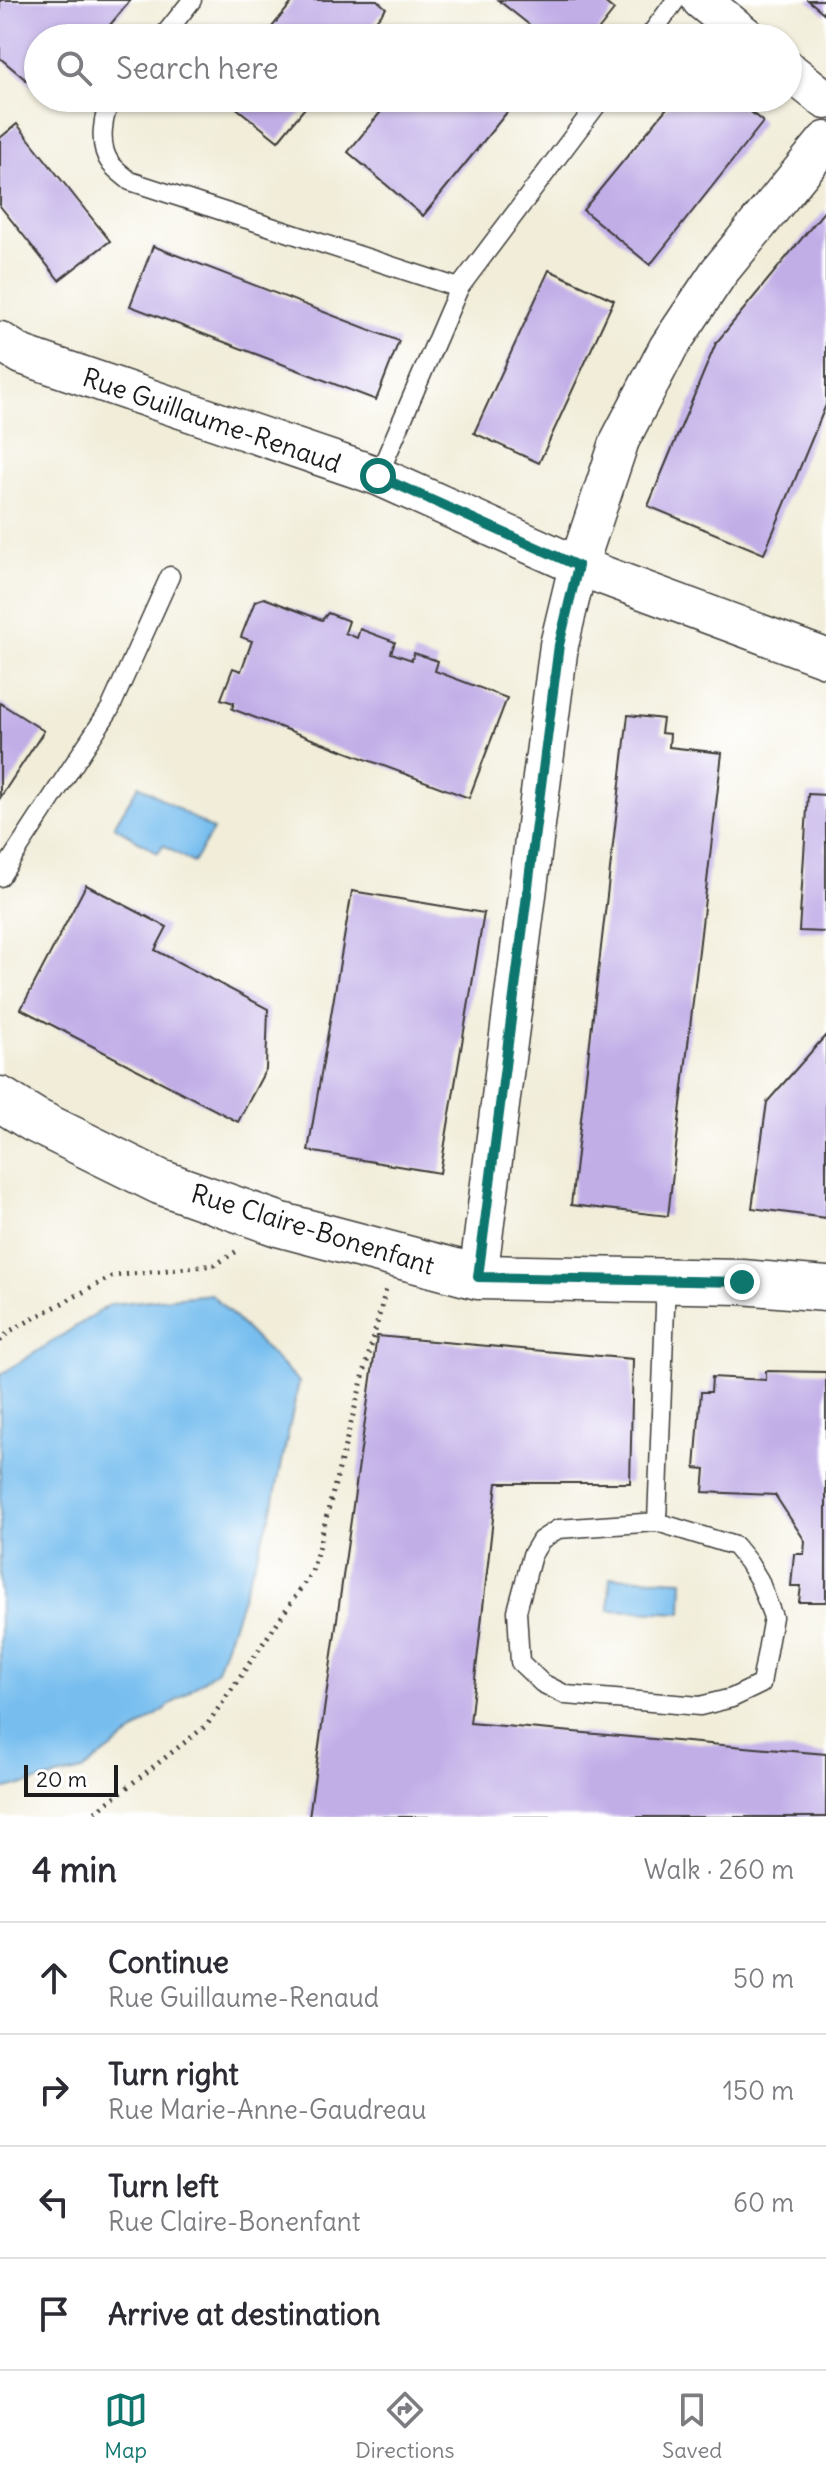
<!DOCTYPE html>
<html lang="en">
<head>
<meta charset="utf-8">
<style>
	:root { --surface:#fff; --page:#f2f2f3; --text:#2b2b33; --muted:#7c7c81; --line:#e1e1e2; --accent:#0f766e }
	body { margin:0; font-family:Delius,sans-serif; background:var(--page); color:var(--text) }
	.scale { position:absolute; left:24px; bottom:20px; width:94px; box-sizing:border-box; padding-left:8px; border:4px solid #1c1c1c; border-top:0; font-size:22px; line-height:28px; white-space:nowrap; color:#1c1c1c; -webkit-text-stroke:6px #fff; paint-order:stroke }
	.stop { position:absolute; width:24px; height:24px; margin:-18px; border:6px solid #0f766e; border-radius:50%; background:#fff }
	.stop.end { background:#0f766e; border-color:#fff; box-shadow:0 2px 8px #0008 }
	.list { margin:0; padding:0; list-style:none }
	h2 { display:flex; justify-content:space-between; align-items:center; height:104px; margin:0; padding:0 32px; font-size:34px }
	h2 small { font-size:26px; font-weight:400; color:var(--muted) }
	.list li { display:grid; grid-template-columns:52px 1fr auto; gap:24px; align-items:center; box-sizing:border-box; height:112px; padding:0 32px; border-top:2px solid var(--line) }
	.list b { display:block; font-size:30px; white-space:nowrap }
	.list p { margin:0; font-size:26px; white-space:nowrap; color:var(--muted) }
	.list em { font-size:26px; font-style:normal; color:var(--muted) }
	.icon { flex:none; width:44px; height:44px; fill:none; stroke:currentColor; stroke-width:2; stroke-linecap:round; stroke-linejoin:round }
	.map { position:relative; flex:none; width:826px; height:1817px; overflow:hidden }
	.search { position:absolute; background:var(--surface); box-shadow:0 2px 6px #0004; left:24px; right:24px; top:24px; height:88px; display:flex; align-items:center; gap:20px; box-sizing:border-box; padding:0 28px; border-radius:44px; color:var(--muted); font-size:30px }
	.sheet { height:552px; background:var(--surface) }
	nav { display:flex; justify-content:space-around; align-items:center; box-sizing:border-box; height:112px; border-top:2px solid var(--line); background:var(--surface); font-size:22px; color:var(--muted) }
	nav a { display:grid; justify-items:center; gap:4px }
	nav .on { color:var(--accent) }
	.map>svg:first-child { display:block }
	.water { fill:#77beef; stroke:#4a6d86; stroke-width:2 }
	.building { fill:#c1aee7 }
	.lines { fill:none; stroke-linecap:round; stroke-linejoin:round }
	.lane-casing { stroke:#3c3b38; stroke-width:21 }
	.street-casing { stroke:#3c3b38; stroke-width:41 }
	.secondary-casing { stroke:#3c3b38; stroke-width:47 }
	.path { stroke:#3c3b38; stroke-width:5; stroke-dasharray:2 6; stroke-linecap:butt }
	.lane { stroke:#fff; stroke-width:18 }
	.street { stroke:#fff; stroke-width:38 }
	.secondary { stroke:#fff; stroke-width:44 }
	.route { stroke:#0f766e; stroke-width:10 }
	.labels { text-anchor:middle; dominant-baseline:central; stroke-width:8; stroke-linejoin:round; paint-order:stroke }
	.street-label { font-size:26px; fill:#1c1c1c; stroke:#fff }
</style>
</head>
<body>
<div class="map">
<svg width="826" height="1817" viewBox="0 0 826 1817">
	<rect width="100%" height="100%" fill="#fff"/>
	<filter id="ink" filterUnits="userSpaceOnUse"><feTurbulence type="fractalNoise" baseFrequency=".0125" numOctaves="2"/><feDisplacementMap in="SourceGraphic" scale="16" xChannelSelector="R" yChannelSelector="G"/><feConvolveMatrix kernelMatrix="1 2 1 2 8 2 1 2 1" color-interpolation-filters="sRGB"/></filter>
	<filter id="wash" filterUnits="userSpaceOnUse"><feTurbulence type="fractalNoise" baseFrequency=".006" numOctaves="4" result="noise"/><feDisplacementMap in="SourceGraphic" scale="32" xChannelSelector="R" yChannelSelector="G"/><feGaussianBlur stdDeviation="1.8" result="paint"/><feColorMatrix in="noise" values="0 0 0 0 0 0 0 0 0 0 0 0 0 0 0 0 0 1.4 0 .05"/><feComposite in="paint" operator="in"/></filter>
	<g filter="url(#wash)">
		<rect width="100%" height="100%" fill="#f1edd9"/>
		<g class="water">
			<polygon points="139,785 213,830 193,863 163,845 158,853 114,826"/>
			<polygon points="211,1294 299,1382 271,1514 217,1670 82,1771 2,1790 0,1788 0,1375 111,1304"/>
			<polygon points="610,1577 683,1580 682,1613 609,1610"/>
		</g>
		<g id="blocks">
			<g class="building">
				<polygon points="0,0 131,0 99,38 38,38 38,90 0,58"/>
				<polygon points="294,0 377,0 386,8 362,38 263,38"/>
				<polygon points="498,0 602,0 614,10 592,38 546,38"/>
				<polygon points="808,0 826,0 826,15"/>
				<polygon points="224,98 313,98 278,141"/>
				<polygon points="392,98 503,98 512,106 423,216 348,152"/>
				<polygon points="675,98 734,98 763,122 650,265 583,210"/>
				<polygon points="17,124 110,241 59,280 0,206 0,138"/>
				<polygon points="826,209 826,405 764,554 648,506 716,343"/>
				<polygon points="153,246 399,341 376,400 130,306"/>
				<polygon points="549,270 614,300 539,463 474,433"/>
				<polygon points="264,598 322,620 328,613 349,621 345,633 357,638 360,629 395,642 391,653 412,660 414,653 438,661 435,671 507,698 469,798 232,709 234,703 221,699 233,668 241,671 252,641 241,637 255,601"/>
				<polygon points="0,703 44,731 0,798"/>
				<polygon points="628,715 663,719 661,733 670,734 669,747 722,753 668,1216 571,1205"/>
				<polygon points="808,794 826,795 826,932 799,931"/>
				<polygon points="86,885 167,927 155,950 268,1009 266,1069 238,1122 21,1009"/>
				<polygon points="352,891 484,913 440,1173 308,1151"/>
				<polygon points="826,1035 826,1218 752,1208 767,1102"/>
				<polygon points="377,1336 633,1359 630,1483 497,1483 470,1723 826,1754 826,1817 309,1817"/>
				<polygon points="766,1371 826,1372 826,1602 799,1602 801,1586 791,1586 794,1554 804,1554 805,1541 775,1495 703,1492 705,1469 695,1468 701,1392 711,1392 712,1377 766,1380"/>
			</g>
		</g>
	</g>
	<g filter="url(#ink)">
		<use href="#blocks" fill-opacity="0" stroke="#3c3b38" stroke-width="2"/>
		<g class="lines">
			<defs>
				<g id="lane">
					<polyline points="162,38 192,0"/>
					<polyline points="648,38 676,0"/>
					<path d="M114,98C101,114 98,147 111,164C116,170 124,176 130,181L459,288"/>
					<polyline points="378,476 459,288 602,98"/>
					<polyline points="0,877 110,709 170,576"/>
					<polyline points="657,1522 735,1546 748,1562 759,1580 773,1617 761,1684 732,1698 700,1706 566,1695 542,1683 520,1662 517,1611 532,1555 541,1540 558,1529 657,1522 666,1281"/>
				</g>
				<g id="street">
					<polyline points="701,0 748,38"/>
					<polyline points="788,70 826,100"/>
					<polyline points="0,341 22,355 378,476 578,566 826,658"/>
					<polyline points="478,1277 559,645 578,566 620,440 668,348 719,272 826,141"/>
				</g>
				<polyline id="secondary" points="0,1099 34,1120 160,1182 278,1224 478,1277 742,1282 826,1289"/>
			</defs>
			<use href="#lane" class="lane-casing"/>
			<use href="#street" class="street-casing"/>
			<use href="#secondary" class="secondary-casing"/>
			<g class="path">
				<polyline points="0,1341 10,1331 113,1276 215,1265 240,1249"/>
				<polyline points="89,1817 207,1725 312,1572 386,1289"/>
			</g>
			<use href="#lane" class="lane"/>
			<use href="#street" class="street"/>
			<use href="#secondary" class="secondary"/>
		</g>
	</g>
	<g class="lines" filter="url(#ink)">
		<polyline class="route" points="378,476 578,566 559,645 478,1277 742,1282"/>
	</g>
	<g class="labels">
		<g class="street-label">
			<text transform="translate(212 420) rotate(19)">Rue Guillaume-Renaud</text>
			<text transform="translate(313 1229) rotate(17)">Rue Claire-Bonenfant</text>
		</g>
	</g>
</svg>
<div class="scale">20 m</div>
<div class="stop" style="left:378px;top:476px"></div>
<div class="stop end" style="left:742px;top:1282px"></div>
<div class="search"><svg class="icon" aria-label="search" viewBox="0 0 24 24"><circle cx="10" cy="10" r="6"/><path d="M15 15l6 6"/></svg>Search here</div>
</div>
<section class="sheet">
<h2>4 min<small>Walk · 260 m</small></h2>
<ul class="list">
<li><svg class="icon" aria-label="ahead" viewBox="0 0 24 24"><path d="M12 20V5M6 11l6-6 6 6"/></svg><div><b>Continue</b><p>Rue Guillaume-Renaud</p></div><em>50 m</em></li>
<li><svg class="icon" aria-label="right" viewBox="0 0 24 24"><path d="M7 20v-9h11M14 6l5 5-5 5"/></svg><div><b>Turn right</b><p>Rue Marie-Anne-Gaudreau</p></div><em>150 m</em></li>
<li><svg class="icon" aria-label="left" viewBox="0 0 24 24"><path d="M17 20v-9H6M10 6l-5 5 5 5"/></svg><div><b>Turn left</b><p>Rue Claire-Bonenfant</p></div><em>60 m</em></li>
<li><svg class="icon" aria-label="arrive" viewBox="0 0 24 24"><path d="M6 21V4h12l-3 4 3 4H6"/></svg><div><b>Arrive at destination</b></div></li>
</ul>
</section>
<nav>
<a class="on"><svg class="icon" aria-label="map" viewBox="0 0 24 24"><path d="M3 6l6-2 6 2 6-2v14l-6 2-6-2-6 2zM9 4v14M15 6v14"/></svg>Map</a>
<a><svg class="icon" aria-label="directions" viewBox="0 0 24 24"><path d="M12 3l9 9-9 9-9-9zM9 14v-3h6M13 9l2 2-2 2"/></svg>Directions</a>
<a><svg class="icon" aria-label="saved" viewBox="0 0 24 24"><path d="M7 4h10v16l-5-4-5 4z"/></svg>Saved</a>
</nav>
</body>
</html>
